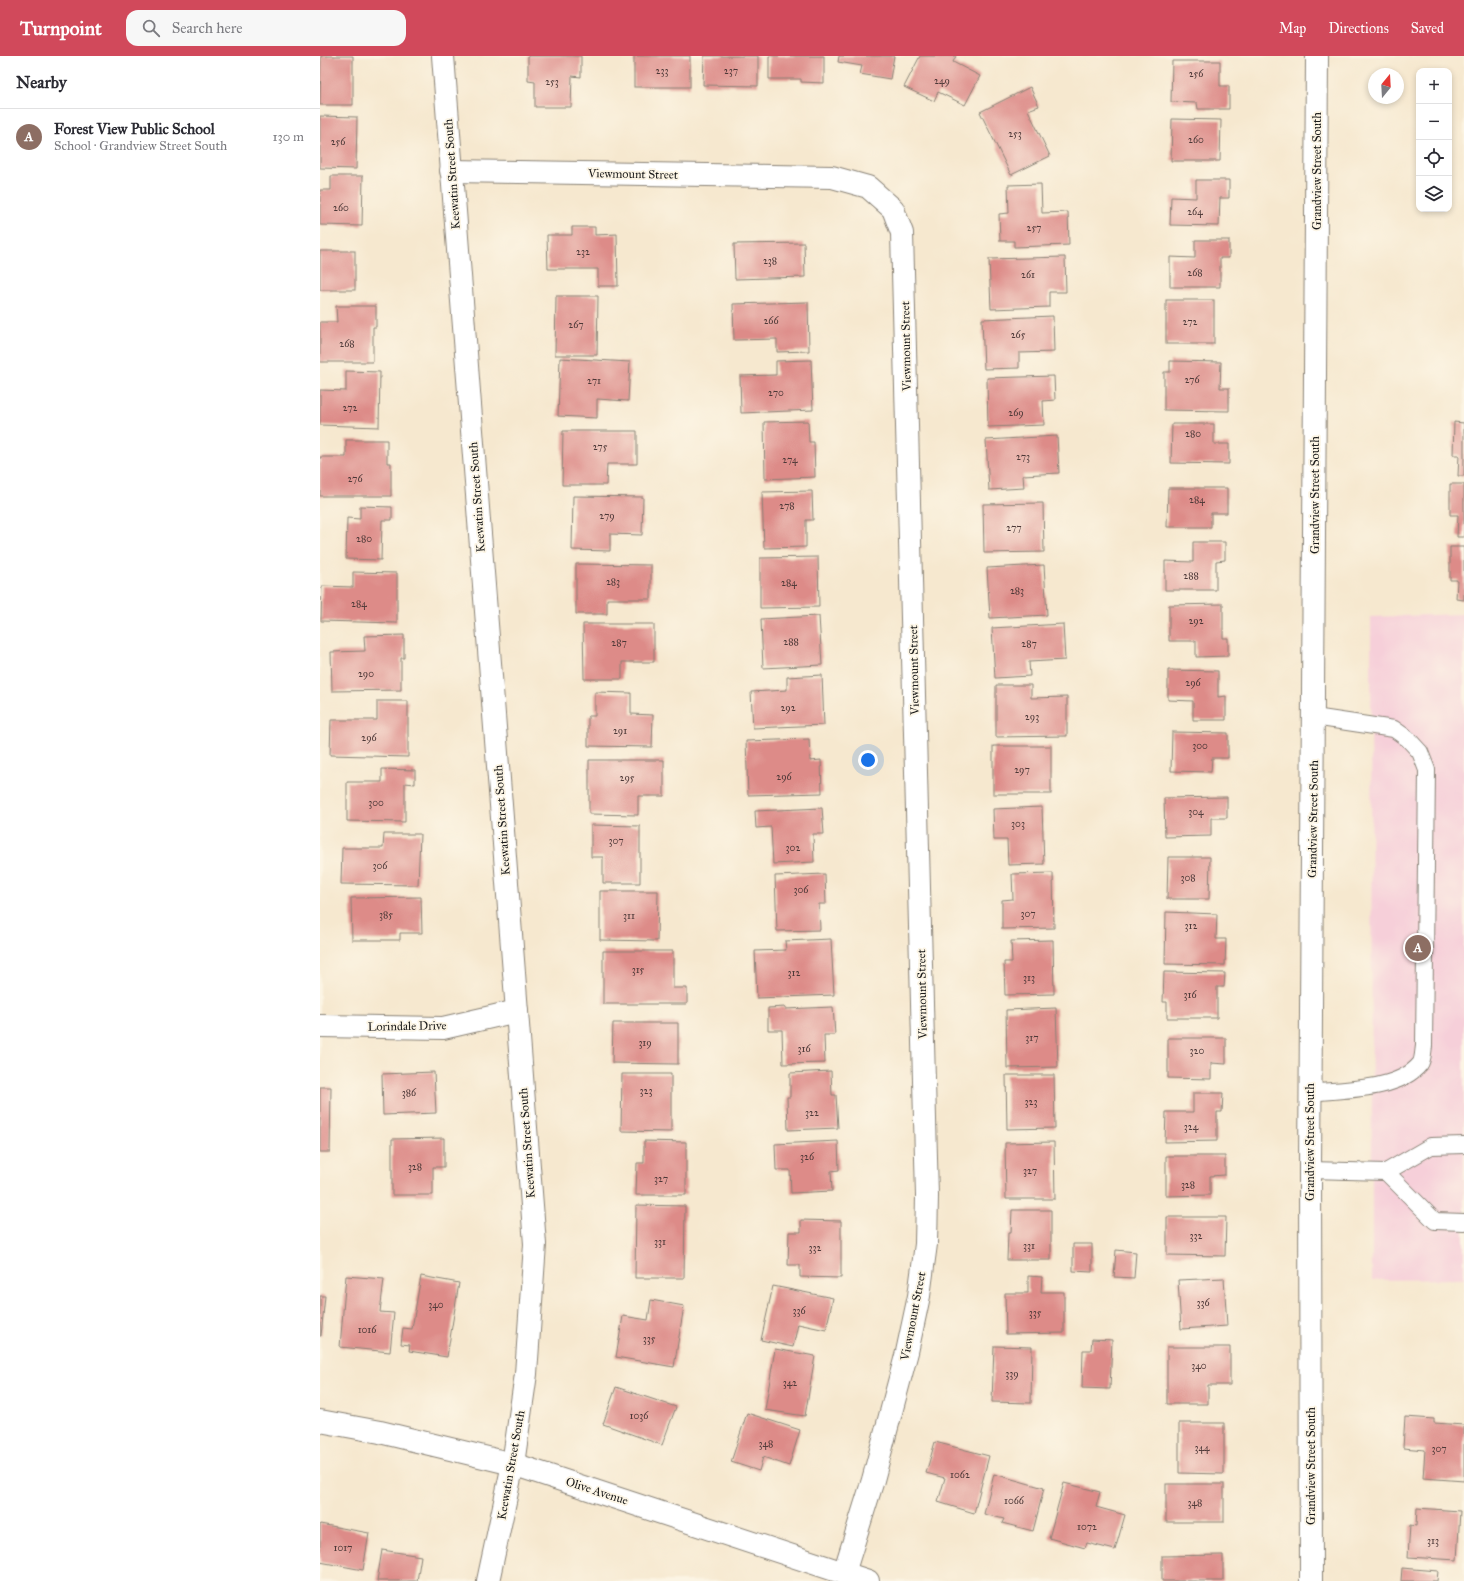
<!DOCTYPE html>
<html lang="en">
<head>
<meta charset="utf-8">
<style>
	:root { --surface:#fff; --page:#f7f7f7; --text:#2b2b33; --muted:#7c7c81; --line:#e1e1e2; --accent:#d1495b }
	body { margin:0; font-family:"IM FELL Great Primer",serif; background:var(--page); color:var(--text) }
	.controls { position:absolute; right:12px; top:12px; display:grid; overflow:hidden; border-radius:8px; box-shadow:0 2px 6px #0003 }
	.controls button { width:36px; height:36px; display:grid; place-items:center; padding:0; border:0; border-bottom:1px solid var(--line); background:var(--surface); color:var(--text); font:20px sans-serif }
	.compass { position:absolute; left:1048px; top:12px; width:36px; height:36px; border-radius:50%; background:var(--surface); box-shadow:0 2px 6px #0003; rotate:18deg }
	.you { position:absolute; left:548px; top:704px; width:14px; height:14px; margin:-10px; border:3px solid #fff; border-radius:50%; background:#1a73e8; box-shadow:0 0 0 6px #1a73e833 }
	.badge { display:grid; place-items:center; width:26px; height:26px; border-radius:50%; background:var(--accent); color:#fff; font-size:13px; font-weight:700 }
	.pin { position:absolute; translate:-50% -50%; border:2px solid #fff; box-shadow:0 1px 4px #0006 }
	.list { margin:0; padding:0; list-style:none }
	h2 { display:flex; justify-content:space-between; align-items:center; height:52px; margin:0; padding:0 16px; font-size:17px }
	h2 small { font-size:13px; font-weight:400; color:var(--muted) }
	.list li { display:grid; grid-template-columns:26px 1fr auto; gap:12px; align-items:center; box-sizing:border-box; height:56px; padding:0 16px; border-top:1px solid var(--line) }
	.list b { display:block; font-size:15px; white-space:nowrap }
	.list p { margin:0; font-size:13px; white-space:nowrap; color:var(--muted) }
	.list em { font-size:13px; font-style:normal; color:var(--muted) }
	.icon { flex:none; width:22px; height:22px; fill:none; stroke:currentColor; stroke-width:2; stroke-linecap:round; stroke-linejoin:round }
	.map { position:relative; flex:none; width:1144px; height:1525px; overflow:hidden }
	header { display:flex; align-items:center; gap:24px; box-sizing:border-box; height:56px; padding:0 20px; background:var(--accent); color:#fff }
	header strong { font-size:19px }
	nav { display:flex; gap:22px; margin-inline-start:auto; font-size:14px }
	.search { width:280px; height:36px; background:var(--page); display:flex; align-items:center; gap:10px; box-sizing:border-box; padding:0 14px; border-radius:12px; color:var(--muted); font-size:15px }
	main { display:flex }
	aside { flex:1; background:var(--surface) }
	.map>svg:first-child { display:block }
	.built { fill:#f6cfd9 }
	.building { fill:#dd8b88 }
	.lines { fill:none; stroke-linecap:round; stroke-linejoin:round }
	.lane-casing { stroke:#898276; stroke-width:18 }
	.street-casing { stroke:#898276; stroke-width:24 }
	.secondary-casing { stroke:#898276; stroke-width:24 }
	.lane { stroke:#fff; stroke-width:16 }
	.street { stroke:#fff; stroke-width:22 }
	.secondary { stroke:#fff; stroke-width:22 }
	.labels { text-anchor:middle; dominant-baseline:central; stroke-width:3.5; stroke-linejoin:round; paint-order:stroke }
	.number-label { font-size:10px; fill:#4c3837 }
	.street-label { font-size:12px; fill:#1c1c1c; stroke:#fcf5e5 }
</style>
</head>
<body>
<header>
<strong>Turnpoint</strong>
<div class="search"><svg class="icon" aria-label="search" viewBox="0 0 24 24"><circle cx="10" cy="10" r="6"/><path d="M15 15l6 6"/></svg>Search here</div>
<nav><a>Map</a><a>Directions</a><a>Saved</a></nav>
</header>
<main>
<aside>
<h2>Nearby<small></small></h2>
<ul class="list">
<li><span class="badge" style="background:#8d6e63">A</span><div><b>Forest View Public School</b><p>School · Grandview Street South</p></div><em>130 m</em></li>
</ul>
</aside>
<div class="map">
<svg width="1144" height="1525" viewBox="0 0 1144 1525">
	<rect width="100%" height="100%" fill="#fcf5e5"/>
	<filter id="ink" filterUnits="userSpaceOnUse"><feTurbulence type="fractalNoise" baseFrequency=".025" numOctaves="2"/><feDisplacementMap in="SourceGraphic" scale="8" xChannelSelector="R" yChannelSelector="G"/><feConvolveMatrix kernelMatrix="1 2 1 2 8 2 1 2 1" color-interpolation-filters="sRGB"/></filter>
	<filter id="wash" filterUnits="userSpaceOnUse"><feTurbulence type="fractalNoise" baseFrequency=".012" numOctaves="4" result="noise"/><feDisplacementMap in="SourceGraphic" scale="16" xChannelSelector="R" yChannelSelector="G"/><feGaussianBlur stdDeviation="0.9" result="paint"/><feColorMatrix in="noise" values="0 0 0 0 0 0 0 0 0 0 0 0 0 0 0 0 0 1.4 0 .05"/><feComposite in="paint" operator="in"/></filter>
	<g filter="url(#wash)">
		<rect width="100%" height="100%" fill="#f6e8cf"/>
		<polygon class="built" points="1144,558 1144,1223 1052,1224 1051,561"/>
		<g id="blocks">
			<g class="building">
				<polygon points="1,0 33,0 33,49 0,49"/>
				<polygon points="208,0 261,0 261,21 252,20 251,51 215,51 215,26 208,25"/>
				<rect x="314" y="0" width="56" height="31"/>
				<polygon points="384,0 438,0 438,30 383,29"/>
				<polygon points="449,0 504,0 504,27 481,26 481,23 449,23"/>
				<polygon points="519,0 574,0 570,23 540,18 542,10 518,6"/>
				<polygon points="600,0 636,0 633,6 660,20 645,49 618,36 614,45 584,31"/>
				<polygon points="852,5 900,5 900,30 909,30 909,53 878,53 877,47 851,46"/>
				<polygon points="710,31 719,50 708,54 730,100 691,119 660,56"/>
				<polygon points="0,60 37,61 36,113 0,112"/>
				<polygon points="852,63 901,64 900,105 851,105"/>
				<polygon points="11,120 43,120 42,170 0,169 0,134 11,134"/>
				<polygon points="876,124 909,124 909,142 900,142 899,170 850,169 851,141 876,142"/>
				<polygon points="721,128 722,157 748,156 749,189 694,191 694,185 680,185 679,158 689,157 688,129"/>
				<polygon points="252,171 275,171 275,179 297,178 298,230 278,230 278,213 228,213 227,179 252,179"/>
				<polygon points="875,184 909,184 909,202 900,202 900,231 850,231 850,201 875,202"/>
				<polygon points="484,187 485,221 415,223 414,188"/>
				<rect x="0" y="195" width="35" height="39"/>
				<polygon points="745,201 746,236 729,236 729,251 671,253 669,203"/>
				<polygon points="236,240 278,240 277,299 235,299"/>
				<rect x="846" y="244" width="48" height="44"/>
				<polygon points="488,246 489,295 457,296 457,283 414,284 413,248"/>
				<polygon points="16,250 56,250 56,271 53,271 53,306 0,306 0,266 17,266"/>
				<polygon points="733,260 734,296 699,297 699,312 664,313 662,263"/>
				<polygon points="240,302 310,306 308,345 277,343 277,362 238,360"/>
				<polygon points="491,304 493,354 421,357 420,320 456,319 456,305"/>
				<polygon points="850,305 901,306 900,332 909,332 909,355 844,354 844,316 850,316"/>
				<polygon points="26,315 60,316 59,371 0,369 0,334 26,335"/>
				<polygon points="734,320 735,344 723,345 724,369 668,371 667,322"/>
				<polygon points="488,365 489,386 494,386 495,421 445,423 444,366"/>
				<polygon points="1134,366 1144,367 1144,420 1138,420 1139,399 1133,399"/>
				<polygon points="852,368 894,368 894,388 909,388 909,408 851,407"/>
				<polygon points="243,375 317,375 317,408 287,408 286,429 242,429"/>
				<polygon points="737,380 739,417 703,419 704,432 669,434 666,384"/>
				<polygon points="26,384 67,384 67,407 71,407 71,440 0,440 0,401 26,401"/>
				<polygon points="1130,428 1144,428 1144,481 1137,481 1138,459 1130,459"/>
				<polygon points="848,432 907,432 907,457 891,457 891,471 847,471"/>
				<polygon points="492,435 493,464 486,464 486,491 444,492 442,436"/>
				<polygon points="253,440 323,441 322,479 290,478 290,495 252,494"/>
				<polygon points="723,447 724,496 664,497 663,448"/>
				<polygon points="40,450 72,451 72,464 62,464 61,504 26,503 27,462 40,463"/>
				<polygon points="873,486 905,486 905,504 896,505 896,534 845,534 845,505 873,506"/>
				<polygon points="1130,491 1144,491 1144,544 1136,543 1137,524 1130,524"/>
				<polygon points="498,501 499,551 440,552 440,502"/>
				<polygon points="256,508 331,509 331,543 287,543 287,558 256,558"/>
				<polygon points="724,509 727,559 670,562 667,512"/>
				<polygon points="33,516 77,517 77,567 1,565 2,530 33,531"/>
				<polygon points="903,548 903,582 908,582 908,600 876,601 876,585 849,585 849,549"/>
				<polygon points="499,560 502,609 443,612 441,563"/>
				<polygon points="263,568 334,568 334,606 302,606 302,623 264,623"/>
				<polygon points="743,568 745,604 709,606 710,620 675,622 672,572"/>
				<polygon points="84,579 84,602 81,602 81,634 12,635 11,596 45,595 44,580"/>
				<polygon points="848,614 898,615 898,641 906,640 906,664 873,664 873,645 848,644"/>
				<polygon points="502,619 504,669 433,672 431,636 467,634 467,621"/>
				<polygon points="676,629 711,629 711,642 747,641 747,680 676,681"/>
				<polygon points="275,636 311,637 311,658 333,659 332,691 268,690 268,660 275,660"/>
				<polygon points="57,645 88,645 88,701 10,699 11,664 57,664"/>
				<polygon points="852,676 908,677 908,702 892,702 891,716 851,715"/>
				<polygon points="489,683 490,705 501,704 502,737 428,739 426,685"/>
				<rect x="673" y="690" width="58" height="48"/>
				<polygon points="269,704 344,704 344,740 318,740 318,759 269,758"/>
				<polygon points="62,713 95,714 95,728 85,727 85,766 27,765 27,726 62,726"/>
				<polygon points="907,741 907,762 891,762 891,780 845,781 844,742"/>
				<polygon points="722,751 724,808 688,809 687,784 674,784 673,753"/>
				<polygon points="502,752 504,778 493,778 494,806 453,808 451,771 436,772 435,755"/>
				<polygon points="271,769 320,770 320,827 283,827 283,801 271,801"/>
				<polygon points="64,778 100,778 98,829 21,828 22,792 63,792"/>
				<polygon points="848,801 890,801 889,843 847,843"/>
				<polygon points="733,817 734,872 682,873 682,844 693,843 692,818"/>
				<polygon points="505,818 506,848 499,848 500,874 457,875 455,820"/>
				<polygon points="280,835 338,835 337,885 280,884"/>
				<polygon points="101,841 102,877 80,877 80,884 32,884 31,842"/>
				<polygon points="846,856 897,858 896,883 906,883 905,909 845,908"/>
				<polygon points="511,883 514,939 437,942 435,895 466,894 465,885"/>
				<polygon points="733,884 734,938 685,939 684,906 692,906 691,885"/>
				<polygon points="283,895 353,895 353,932 367,932 367,948 283,948"/>
				<polygon points="844,916 905,917 904,931 897,931 897,962 847,962 847,946 843,946"/>
				<polygon points="465,951 465,953 513,951 515,979 504,979 505,1007 463,1008 462,974 448,974 448,952"/>
				<polygon points="736,952 738,1011 687,1012 686,954"/>
				<polygon points="293,967 358,967 358,1008 292,1007"/>
				<polygon points="848,982 906,982 906,1008 891,1007 891,1023 848,1022"/>
				<polygon points="511,1015 512,1039 516,1039 518,1072 468,1074 467,1041 470,1041 470,1017"/>
				<polygon points="114,1016 116,1057 63,1059 62,1018"/>
				<polygon points="302,1018 351,1018 351,1076 301,1075"/>
				<polygon points="686,1019 734,1019 735,1072 687,1073"/>
				<polygon points="0,1031 11,1031 10,1096 0,1096"/>
				<polygon points="873,1037 903,1037 902,1056 897,1056 897,1085 845,1086 846,1056 873,1056"/>
				<polygon points="124,1082 124,1111 113,1111 113,1139 72,1139 72,1083"/>
				<polygon points="324,1085 366,1086 366,1139 316,1139 317,1107 324,1107"/>
				<polygon points="518,1085 519,1114 511,1115 512,1135 471,1137 470,1114 456,1114 455,1088"/>
				<polygon points="734,1086 735,1143 686,1143 685,1087"/>
				<polygon points="846,1100 905,1100 905,1119 890,1120 890,1139 846,1140"/>
				<polygon points="316,1149 365,1150 364,1222 315,1222"/>
				<polygon points="692,1154 731,1154 731,1204 687,1204 688,1177 691,1177"/>
				<polygon points="847,1161 906,1161 905,1200 847,1199"/>
				<polygon points="481,1164 521,1165 521,1222 480,1221 480,1209 468,1209 469,1176 481,1176"/>
				<polygon points="753,1188 772,1188 772,1216 753,1215"/>
				<polygon points="796,1194 816,1196 814,1222 794,1221"/>
				<polygon points="26,1220 64,1223 60,1256 74,1257 70,1296 20,1291"/>
				<polygon points="101,1220 139,1227 127,1301 89,1295 90,1289 81,1288 83,1272 92,1273"/>
				<polygon points="708,1220 722,1221 721,1236 744,1236 744,1277 686,1278 685,1237 708,1237"/>
				<polygon points="904,1222 907,1270 861,1273 858,1224"/>
				<polygon points="453,1230 513,1242 506,1274 478,1268 473,1291 441,1284"/>
				<polygon points="0,1240 5,1240 1,1280 0,1280"/>
				<polygon points="331,1244 364,1250 354,1311 296,1301 303,1260 328,1264"/>
				<polygon points="772,1283 792,1284 790,1333 762,1332 763,1294 771,1294"/>
				<polygon points="674,1290 712,1291 711,1347 672,1346"/>
				<polygon points="847,1291 910,1291 910,1329 888,1329 888,1348 847,1348"/>
				<polygon points="455,1293 495,1300 485,1360 445,1354"/>
				<polygon points="296,1331 356,1351 342,1389 283,1368"/>
				<polygon points="427,1357 480,1374 469,1410 443,1401 439,1415 411,1406"/>
				<polygon points="1085,1361 1114,1363 1114,1367 1144,1369 1144,1425 1103,1422 1105,1394 1083,1392"/>
				<polygon points="859,1367 904,1367 904,1418 859,1417"/>
				<polygon points="615,1386 669,1400 654,1457 618,1446 625,1422 606,1417"/>
				<polygon points="674,1418 724,1432 713,1475 682,1467 684,1463 664,1458"/>
				<polygon points="744,1427 780,1436 776,1451 805,1459 795,1494 767,1487 765,1492 729,1482"/>
				<rect x="846" y="1428" width="58" height="38"/>
				<polygon points="1097,1452 1140,1455 1137,1504 1088,1501 1090,1469 1096,1470"/>
				<polygon points="0,1468 49,1477 43,1514 0,1506"/>
				<polygon points="62,1494 101,1500 97,1525 57,1525"/>
				<polygon points="903,1499 903,1525 842,1525 842,1500"/>
				<polygon points="1082,1512 1118,1515 1117,1525 1081,1525"/>
			</g>
		</g>
	</g>
	<g filter="url(#ink)">
		<use href="#blocks" fill-opacity="0" stroke="#898276" stroke-width="1"/>
		<g class="lines">
			<defs>
				<g id="lane">
					<path d="M991,1037C1023,1033 1078,1035 1100,1008C1103,1004 1103,996 1104,990L1107,714L1100,696L1088,683L1074,673L994,661"/>
					<polyline points="990,1114 1066,1116 1111,1090 1144,1089"/>
					<polyline points="1066,1116 1115,1165 1144,1166"/>
				</g>
				<g id="street">
					<polyline points="123,0 215,1188 206,1318 193,1408 168,1525"/>
					<polyline points="131,115 512,121 548,131 573,153 582,177 607,1140 606,1188 599,1240 587,1296 553,1424 524,1517"/>
					<polyline points="0,970 123,972 197,955"/>
					<polyline points="991,1525 990,1114 997,0"/>
				</g>
				<polyline id="secondary" points="0,1365 60,1376 193,1408 548,1525"/>
			</defs>
			<use href="#lane" class="lane-casing"/>
			<use href="#street" class="street-casing"/>
			<use href="#secondary" class="secondary-casing"/>
			<use href="#lane" class="lane"/>
			<use href="#street" class="street"/>
			<use href="#secondary" class="secondary"/>
		</g>
	</g>
	<g class="labels">
		<g class="number-label">
			<text x="342" y="15">233</text>
			<text x="411" y="15">237</text>
			<text x="876" y="18">256</text>
			<text x="622" y="25">249</text>
			<text x="232" y="26">253</text>
			<text x="695" y="78">253</text>
			<text x="876" y="84">260</text>
			<text x="18" y="86">256</text>
			<text x="21" y="152">260</text>
			<text x="875" y="156">264</text>
			<text x="714" y="172">257</text>
			<text x="263" y="196">232</text>
			<text x="450" y="205">238</text>
			<text x="875" y="217">268</text>
			<text x="708" y="219">261</text>
			<text x="451" y="265">266</text>
			<text x="870" y="266">272</text>
			<text x="256" y="269">267</text>
			<text x="698" y="279">265</text>
			<text x="27" y="288">268</text>
			<text x="872" y="324">276</text>
			<text x="274" y="325">271</text>
			<text x="456" y="337">270</text>
			<text x="30" y="352">272</text>
			<text x="696" y="357">269</text>
			<text x="873" y="378">280</text>
			<text x="280" y="391">275</text>
			<text x="703" y="401">273</text>
			<text x="470" y="404">274</text>
			<text x="35" y="423">276</text>
			<text x="877" y="444">284</text>
			<text x="467" y="450">278</text>
			<text x="287" y="460">279</text>
			<text x="694" y="472">277</text>
			<text x="44" y="483">280</text>
			<text x="871" y="520">288</text>
			<text x="293" y="526">283</text>
			<text x="469" y="527">284</text>
			<text x="697" y="535">283</text>
			<text x="39" y="548">284</text>
			<text x="876" y="565">292</text>
			<text x="471" y="586">288</text>
			<text x="299" y="587">287</text>
			<text x="709" y="588">287</text>
			<text x="46" y="618">290</text>
			<text x="873" y="627">296</text>
			<text x="468" y="652">292</text>
			<text x="712" y="661">293</text>
			<text x="300" y="675">291</text>
			<text x="49" y="682">296</text>
			<text x="880" y="690">300</text>
			<text x="702" y="714">297</text>
			<text x="464" y="721">296</text>
			<text x="307" y="722">295</text>
			<text x="56" y="747">300</text>
			<text x="876" y="756">304</text>
			<text x="698" y="768">303</text>
			<text x="296" y="785">307</text>
			<text x="473" y="792">302</text>
			<text x="60" y="810">306</text>
			<text x="868" y="822">308</text>
			<text x="481" y="834">306</text>
			<text x="708" y="858">307</text>
			<text x="66" y="859">385</text>
			<text x="309" y="860">311</text>
			<text x="871" y="870">312</text>
			<text x="318" y="914">315</text>
			<text x="474" y="917">312</text>
			<text x="709" y="922">313</text>
			<text x="870" y="939">316</text>
			<text x="712" y="982">317</text>
			<text x="325" y="987">319</text>
			<text x="484" y="993">316</text>
			<text x="877" y="995">320</text>
			<text x="326" y="1035">323</text>
			<text x="89" y="1037">386</text>
			<text x="711" y="1046">323</text>
			<text x="492" y="1057">322</text>
			<text x="871" y="1071">324</text>
			<text x="487" y="1101">326</text>
			<text x="95" y="1111">328</text>
			<text x="710" y="1115">327</text>
			<text x="341" y="1123">327</text>
			<text x="868" y="1129">328</text>
			<text x="876" y="1180">332</text>
			<text x="340" y="1186">331</text>
			<text x="709" y="1190">331</text>
			<text x="495" y="1192">332</text>
			<text x="883" y="1247">336</text>
			<text x="116" y="1249">340</text>
			<text x="479" y="1255">336</text>
			<text x="715" y="1257">335</text>
			<text x="47" y="1274">1016</text>
			<text x="329" y="1283">335</text>
			<text x="879" y="1310">340</text>
			<text x="692" y="1318">339</text>
			<text x="470" y="1327">342</text>
			<text x="319" y="1360">1036</text>
			<text x="446" y="1388">348</text>
			<text x="882" y="1392">344</text>
			<text x="1119" y="1393">307</text>
			<text x="640" y="1419">1062</text>
			<text x="694" y="1445">1066</text>
			<text x="875" y="1447">348</text>
			<text x="767" y="1471">1072</text>
			<text x="1113" y="1485">313</text>
			<text x="23" y="1492">1017</text>
		</g>
		<g class="street-label">
			<text transform="translate(997 115) rotate(-90)">Grandview Street South</text>
			<text transform="translate(132 118) rotate(-94)">Keewatin Street South</text>
			<text transform="translate(313 118) rotate(1)">Viewmount Street</text>
			<text transform="translate(586 290) rotate(-91)">Viewmount Street</text>
			<text transform="translate(995 439) rotate(-90)">Grandview Street South</text>
			<text transform="translate(157 441) rotate(-94)">Keewatin Street South</text>
			<text transform="translate(594 614) rotate(-91)">Viewmount Street</text>
			<text transform="translate(993 763) rotate(-89)">Grandview Street South</text>
			<text transform="translate(182 764) rotate(-94)">Keewatin Street South</text>
			<text transform="translate(602 938) rotate(-91)">Viewmount Street</text>
			<text transform="translate(87 970) rotate(-1)">Lorindale Drive</text>
			<text transform="translate(990 1086) rotate(-90)">Grandview Street South</text>
			<text transform="translate(207 1087) rotate(-94)">Keewatin Street South</text>
			<text transform="translate(593 1260) rotate(-79)">Viewmount Street</text>
			<text transform="translate(191 1409) rotate(-80)">Keewatin Street South</text>
			<text transform="translate(991 1410) rotate(-90)">Grandview Street South</text>
			<text transform="translate(277 1435) rotate(18)">Olive Avenue</text>
		</g>
	</g>
</svg>
<div class="controls">
<button>+</button>
<button>−</button>
<button><svg class="icon" aria-label="locate" viewBox="0 0 24 24"><circle cx="12" cy="12" r="6"/><path d="M12 2v4M12 18v4M2 12h4M18 12h4"/></svg></button>
<button><svg class="icon" aria-label="layers" viewBox="0 0 24 24"><path d="M12 4l9 5-9 5-9-5zM3 14l9 5 9-5"/></svg></button>
</div>
<svg class="compass" viewBox="-18 -18 36 36"><path d="M0-13l5 13h-10z" fill="#e53935"/><path d="M0 13l5-13h-10z" fill="#7c7c81"/></svg>
<div class="you"></div>
<div class="pin badge" style="left:1098px;top:892px;background:#8d6e63">A</div>
</div>
</main>
</body>
</html>
